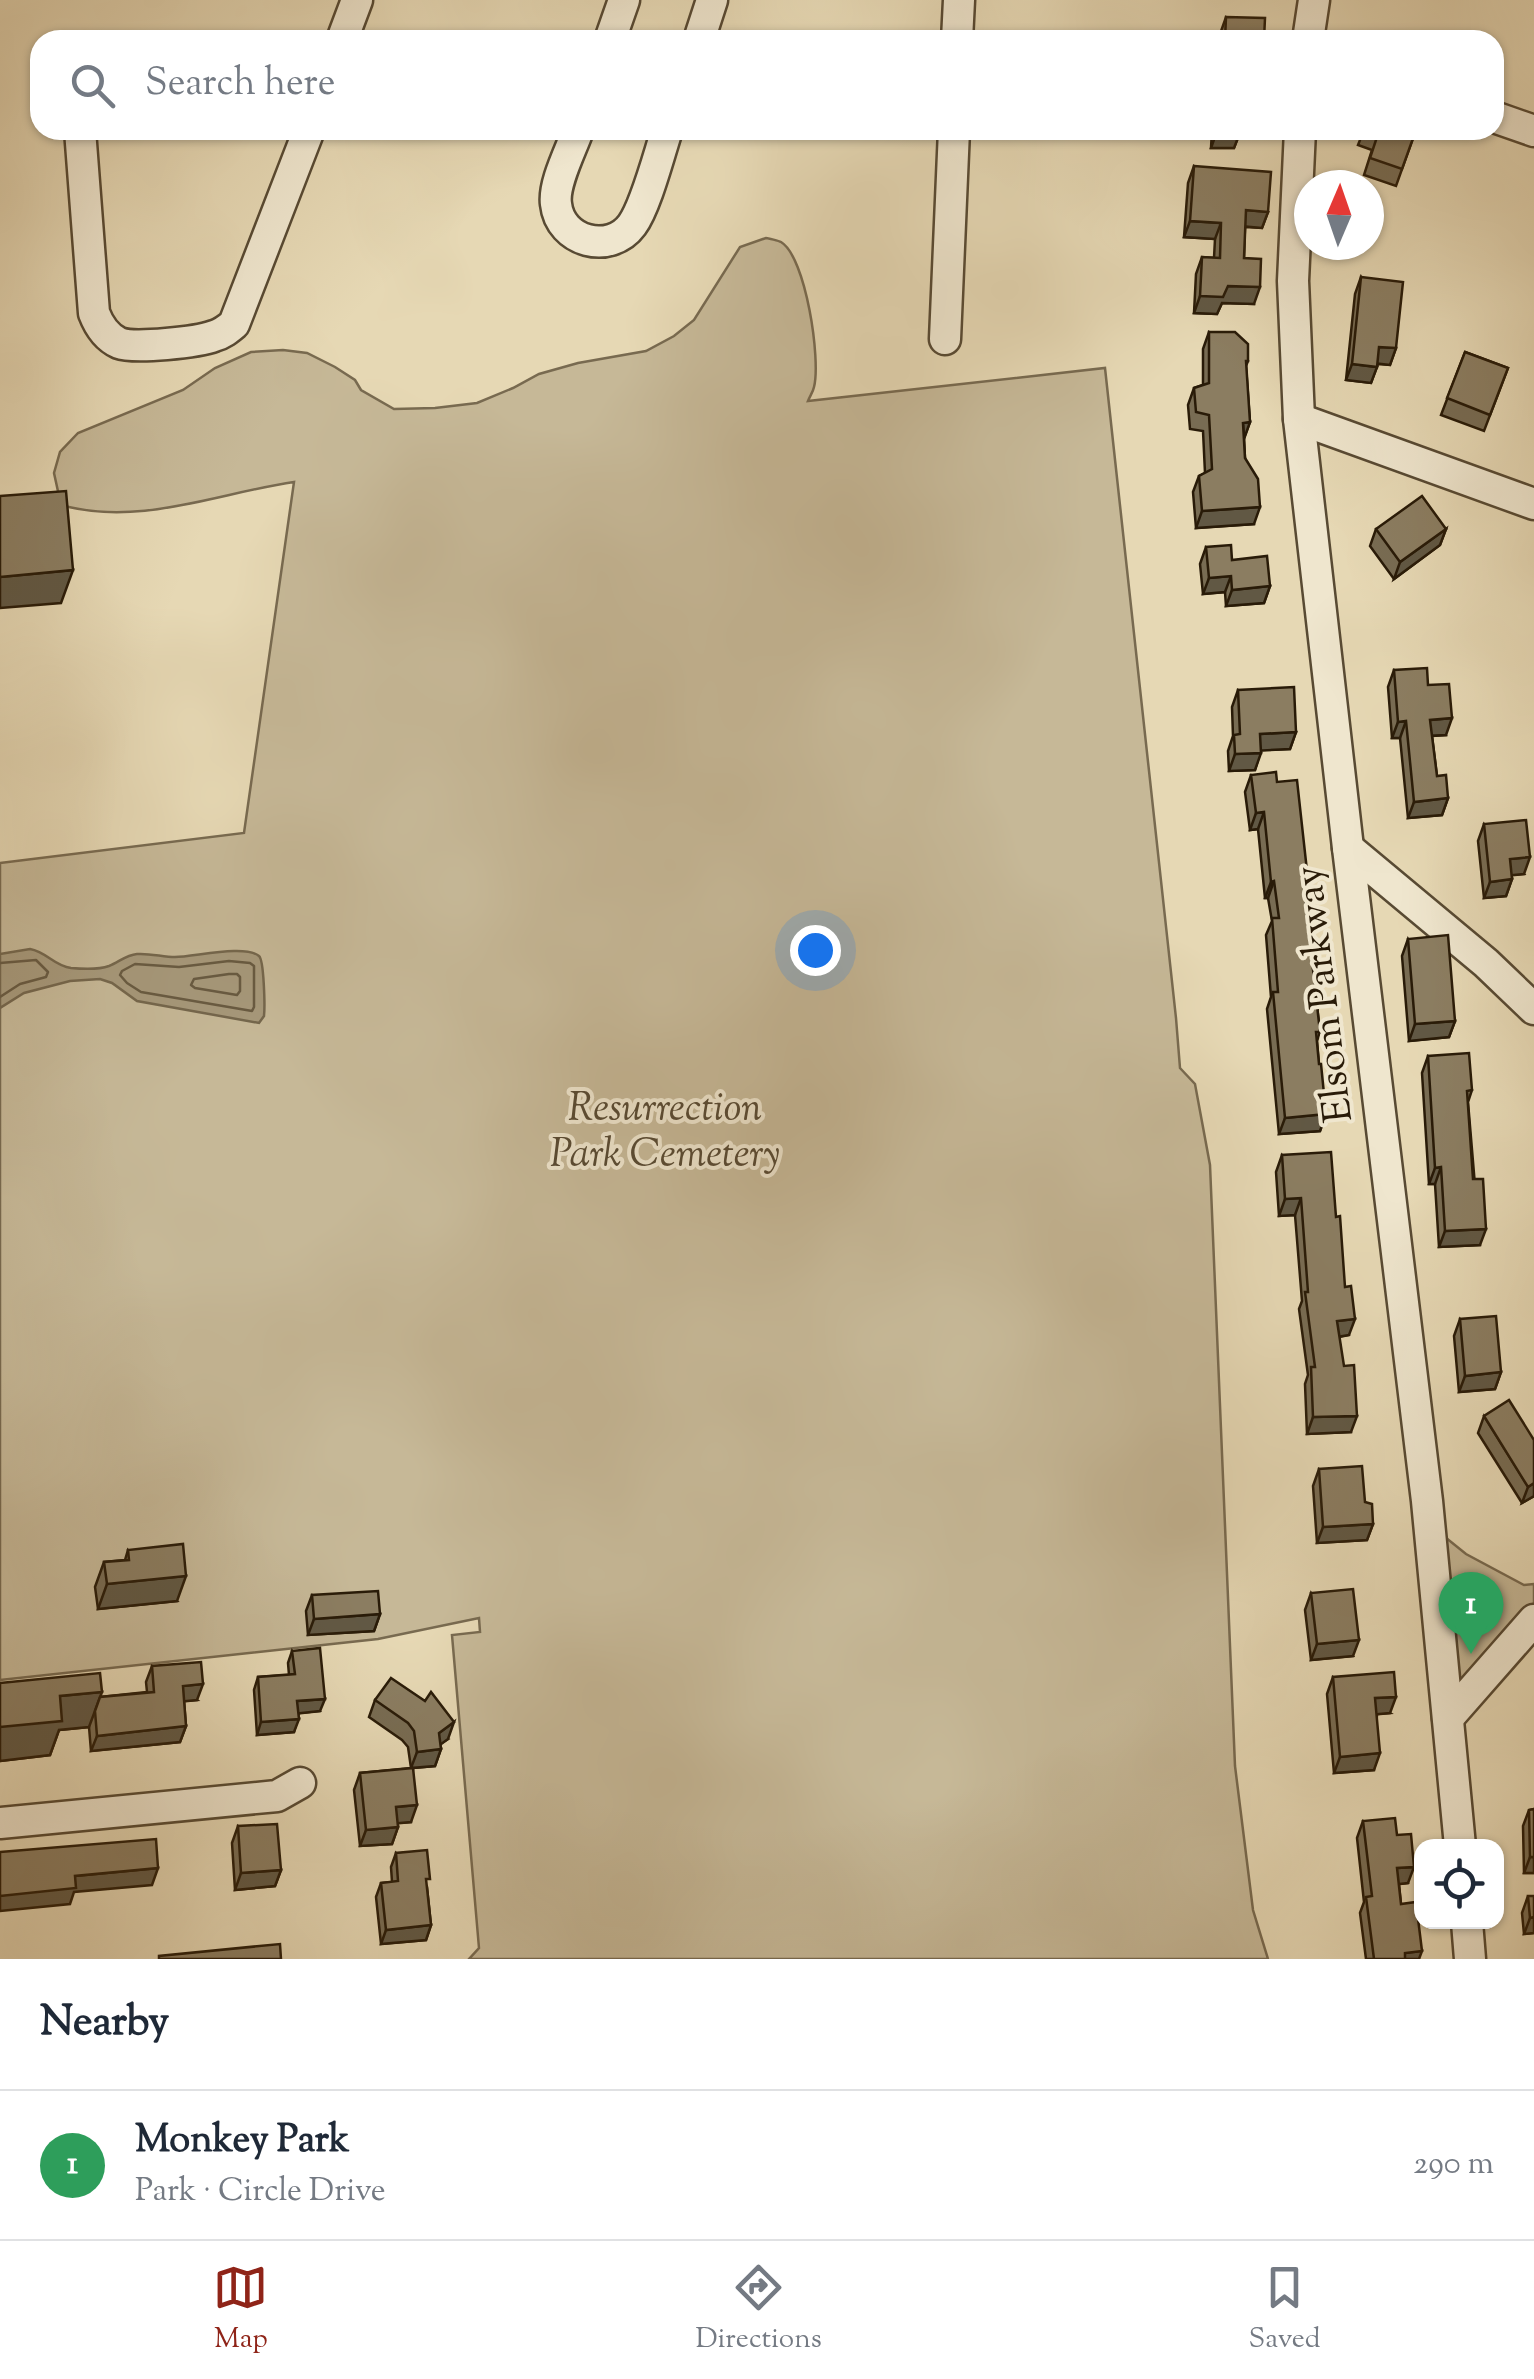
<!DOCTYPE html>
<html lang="en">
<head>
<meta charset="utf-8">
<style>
	:root { --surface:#fff; --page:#f2f2f3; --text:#1f2937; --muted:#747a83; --line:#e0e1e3; --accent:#8f2418 }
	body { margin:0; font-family:"Sorts Mill Goudy",serif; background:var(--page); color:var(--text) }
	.controls { position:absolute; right:30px; bottom:30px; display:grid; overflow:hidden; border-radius:20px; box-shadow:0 2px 8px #0004 }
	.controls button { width:90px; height:90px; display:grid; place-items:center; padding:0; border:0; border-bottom:2px solid var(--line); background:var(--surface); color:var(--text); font:50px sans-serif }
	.compass { position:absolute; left:1294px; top:170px; width:90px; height:90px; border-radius:50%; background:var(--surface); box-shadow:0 2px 8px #0004; rotate:2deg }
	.you { position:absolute; left:815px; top:950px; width:35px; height:35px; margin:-25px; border:8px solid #fff; border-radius:50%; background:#1a73e8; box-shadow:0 0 0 15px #1a73e833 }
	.badge { display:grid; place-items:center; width:65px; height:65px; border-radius:50%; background:var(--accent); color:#fff; font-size:32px; font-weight:700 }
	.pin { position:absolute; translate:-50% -82px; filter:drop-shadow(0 2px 5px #0008) }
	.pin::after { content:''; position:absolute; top:52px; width:35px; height:30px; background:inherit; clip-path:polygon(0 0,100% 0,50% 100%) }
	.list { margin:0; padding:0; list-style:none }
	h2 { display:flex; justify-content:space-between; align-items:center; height:130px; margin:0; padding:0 40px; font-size:42px }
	h2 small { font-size:32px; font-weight:400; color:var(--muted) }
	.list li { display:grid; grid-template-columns:65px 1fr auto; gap:30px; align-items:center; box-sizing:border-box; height:150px; padding:0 40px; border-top:2px solid var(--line) }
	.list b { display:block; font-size:38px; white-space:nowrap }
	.list p { margin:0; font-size:32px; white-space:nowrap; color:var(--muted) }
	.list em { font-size:32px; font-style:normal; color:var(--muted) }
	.icon { flex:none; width:55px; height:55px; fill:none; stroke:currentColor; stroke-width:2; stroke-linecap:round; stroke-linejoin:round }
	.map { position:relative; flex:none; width:1534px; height:1959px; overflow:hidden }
	.search { position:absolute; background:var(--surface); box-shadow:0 2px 8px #0004; left:30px; right:30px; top:30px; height:110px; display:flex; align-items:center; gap:25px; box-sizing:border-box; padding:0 35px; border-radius:30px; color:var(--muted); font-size:38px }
	.sheet { height:280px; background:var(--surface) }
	nav { display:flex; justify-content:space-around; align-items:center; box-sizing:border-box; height:140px; border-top:2px solid var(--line); background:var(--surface); font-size:28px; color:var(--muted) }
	nav a { display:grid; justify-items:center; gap:5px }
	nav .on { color:var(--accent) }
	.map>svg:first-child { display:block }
	.green { fill:#c6b897; stroke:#786a50; stroke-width:2.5 }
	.water { fill:#a6987a; stroke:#74664c; stroke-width:2.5 }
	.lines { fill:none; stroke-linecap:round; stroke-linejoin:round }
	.shore { stroke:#685a41; stroke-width:2.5 }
	.minor-casing { stroke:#584a33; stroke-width:35 }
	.minor { stroke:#efe6ce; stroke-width:30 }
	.wall { fill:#786c53; stroke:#291b08; stroke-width:2.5 }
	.shaded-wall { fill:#615844; stroke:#291b08; stroke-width:2.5 }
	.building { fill:#8b7d61; stroke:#291b08; stroke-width:2.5 }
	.labels { text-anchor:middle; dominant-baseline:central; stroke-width:8; stroke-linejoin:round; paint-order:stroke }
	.street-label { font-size:40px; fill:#291b08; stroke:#efe6ce }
	.park-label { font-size:40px; font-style:italic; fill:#584a33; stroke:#efe6ce }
</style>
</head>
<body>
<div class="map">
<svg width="1534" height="1959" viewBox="0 0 1534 1959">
	<rect width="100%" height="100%" fill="#e6d8b4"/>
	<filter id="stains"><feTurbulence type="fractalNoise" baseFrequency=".002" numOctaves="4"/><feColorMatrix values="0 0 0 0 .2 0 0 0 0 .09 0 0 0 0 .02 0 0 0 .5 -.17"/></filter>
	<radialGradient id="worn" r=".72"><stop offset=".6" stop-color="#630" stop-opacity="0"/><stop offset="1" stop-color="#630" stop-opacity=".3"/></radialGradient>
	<g class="green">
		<path d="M766,238C768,238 779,241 781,242C806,257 821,360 814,387C813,392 810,396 808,401L1105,368L1176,1018L1180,1068L1195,1084L1210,1165L1235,1766L1253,1910L1268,1959H469L479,1948L452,1635L480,1632L479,1618L378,1639L0,1680V863L244,833L294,482C218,493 139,527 61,505L54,473L60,452L78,433L183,390L215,368L251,352L283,350L307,353L335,367L355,380L361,390L394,409L435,408L477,403L513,388L539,374L578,363L646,351L674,336L694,320L740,247Z"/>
		<polygon points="1430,1525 1466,1554 1524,1585 1534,1584 1534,1609 1455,1699"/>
	</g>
	<path class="water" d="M30,949C47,952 54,966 71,968C82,969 98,970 109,966C119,962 126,955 137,954C150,953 163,957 175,957C194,957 245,944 259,956C264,960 265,1006 264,1016L259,1023L137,1001L112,983L100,979L70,981L24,993L0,1008V954Z"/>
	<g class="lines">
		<g class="shore">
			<polygon points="229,961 250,963 254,966 254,1007 252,1011 141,992 127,983 120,975 122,971 135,964 179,967"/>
			<polyline points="0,963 36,960 48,972 46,977 20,984 0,997"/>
			<polygon points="229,974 237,974 240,977 240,991 237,995 195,988 191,985 194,979"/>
		</g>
		<defs>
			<g id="minor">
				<polyline points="342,40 357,0"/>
				<polyline points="610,40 624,0"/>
				<polyline points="699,40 712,0"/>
				<polyline points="957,40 959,0"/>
				<polyline points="1308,40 1314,0"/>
				<polyline points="1494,117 1534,131"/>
				<path d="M80,130L94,313C99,326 106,337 119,343C135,349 198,342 214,336C222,334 228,329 234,324L309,130"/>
				<path d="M578,130C571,150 553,184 556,204C560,242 610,255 632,225C646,206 659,154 667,130"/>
				<polyline points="1300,130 1293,281 1299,419 1348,848 1427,1501 1460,1846"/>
				<polyline points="945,339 954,130"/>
				<polyline points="1299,419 1534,504"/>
				<polyline points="1348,848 1486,963 1534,1009"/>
				<polyline points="1448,1718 1534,1620"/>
				<polyline points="0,1823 277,1796 300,1783"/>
				<polyline points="1467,1922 1470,1959"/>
			</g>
		</defs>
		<use href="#minor" class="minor-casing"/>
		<use href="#minor" class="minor"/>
	</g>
	<g class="wall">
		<polygon points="1226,17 1264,40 1219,40 1220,34"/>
		<polygon points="1212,130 1258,130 1256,136 1239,135 1234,148 1211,148"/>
		<polygon points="1364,130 1416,130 1396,186 1364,175 1372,150 1358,145"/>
		<polygon points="1194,166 1268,212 1262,228 1245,227 1244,258 1254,304 1222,303 1217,314 1194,313 1196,274 1202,257 1214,258 1215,239 1184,237 1188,183"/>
		<polygon points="1361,277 1396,348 1390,365 1378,364 1371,383 1346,380 1355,294"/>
		<polygon points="1209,332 1248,361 1246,366 1250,422 1244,438 1245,458 1254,524 1196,528 1193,492 1199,476 1205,473 1203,431 1190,429 1188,405 1194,388 1203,385 1203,349"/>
		<polygon points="1465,352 1508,368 1484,431 1441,415"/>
		<polygon points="1376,529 1446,529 1440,545 1394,579 1370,546"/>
		<polygon points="1206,547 1232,560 1270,586 1264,603 1226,606 1225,592 1203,594 1200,564"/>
		<polygon points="1394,670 1428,685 1446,735 1432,736 1437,776 1448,798 1442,815 1408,818 1400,738 1392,738 1388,687"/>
		<polygon points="1238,690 1296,732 1290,749 1261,750 1255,770 1229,771 1228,751 1233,736 1232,707"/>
		<polygon points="1251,775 1277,782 1305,900 1320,1032 1317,1041 1319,1064 1326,1114 1320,1131 1279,1134 1267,1009 1271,997 1266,935 1272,921 1268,898 1265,898 1258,829 1250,830 1245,792"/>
		<polygon points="1484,824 1524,874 1511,875 1512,879 1506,896 1484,898 1478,841"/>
		<polygon points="1408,939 1455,1021 1449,1037 1409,1041 1402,956"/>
		<polygon points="1428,1056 1472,1090 1468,1102 1480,1245 1439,1247 1435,1184 1429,1184 1422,1073"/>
		<polygon points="1282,1155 1336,1217 1349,1335 1339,1337 1351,1432 1307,1434 1305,1384 1308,1375 1299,1309 1302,1301 1295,1215 1279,1216 1276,1172"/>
		<polygon points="1460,1319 1501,1372 1495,1389 1459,1392 1454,1336"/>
		<polygon points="1484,1416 1534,1496 1522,1503 1478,1433"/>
		<polygon points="1319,1469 1365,1502 1373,1524 1367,1540 1317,1543 1313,1486"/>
		<polygon points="128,1550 177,1601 98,1609 95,1587 104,1562 125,1560"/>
		<polygon points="1311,1593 1353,1656 1311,1660 1305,1610"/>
		<polygon points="312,1595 380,1614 374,1631 308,1635 306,1611"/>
		<polygon points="292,1651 320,1711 299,1713 294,1732 257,1735 254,1690 258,1677 289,1675 288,1663"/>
		<polygon points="152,1666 197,1700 184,1701 186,1726 180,1742 91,1751 89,1727 59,1730 50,1755 0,1761 0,1683 100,1697 147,1692 146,1682"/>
		<polygon points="1333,1677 1390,1713 1377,1714 1374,1770 1334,1773 1327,1694"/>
		<polygon points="375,1700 448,1739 440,1744 441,1749 435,1766 413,1768 411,1822 397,1823 398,1827 392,1844 360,1846 354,1790 360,1773 411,1768 408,1747 402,1740 369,1717"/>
		<polygon points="1534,1809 1534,1873 1524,1873 1523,1826 1529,1810"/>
		<polygon points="1363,1821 1397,1835 1408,1883 1399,1884 1401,1904 1419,1959 1366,1959 1360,1913 1364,1902 1357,1838"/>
		<polygon points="238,1826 281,1870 275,1886 235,1890 232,1843"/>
		<polygon points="396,1853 427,1887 431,1925 426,1940 381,1944 376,1897 381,1883 392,1882 391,1867"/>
		<polygon points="1528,1896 1534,1933 1524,1934 1522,1913"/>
	</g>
	<g class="shaded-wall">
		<polygon points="1237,130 1258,130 1256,136 1239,135 1234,148 1211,148 1217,131"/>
		<polygon points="1246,210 1268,212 1262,228 1240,226"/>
		<polygon points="1190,221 1221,223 1215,239 1184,237"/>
		<polygon points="1228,286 1260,287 1254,304 1222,303 1217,314 1194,313 1200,296"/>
		<polygon points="1379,347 1396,348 1390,365 1373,363"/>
		<polygon points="1352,364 1377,367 1371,383 1346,380"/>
		<polygon points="1250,422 1244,439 1243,423"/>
		<polygon points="1260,507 1254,524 1196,528 1202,511"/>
		<polygon points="1446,529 1440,545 1394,579 1400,562"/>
		<polygon points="73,570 61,603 0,608 0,577"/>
		<polygon points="1231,576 1225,592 1203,594 1209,578"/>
		<polygon points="1270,586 1264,603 1226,606 1232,590"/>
		<polygon points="1452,718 1446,735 1424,736 1430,720"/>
		<polygon points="1406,721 1400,738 1392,738 1398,722"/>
		<polygon points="1296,732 1290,749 1254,751 1260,734"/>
		<polygon points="1261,753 1255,770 1229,771 1235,754"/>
		<polygon points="1448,798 1442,815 1408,818 1414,802"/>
		<polygon points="1264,812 1258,829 1250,830 1256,813"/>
		<polygon points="1530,857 1524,874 1504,876 1510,859"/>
		<polygon points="1512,879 1506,896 1484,898 1490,882"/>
		<polygon points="1274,881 1268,898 1265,898 1271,882"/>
		<polygon points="1455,1021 1449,1037 1409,1041 1415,1024"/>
		<polygon points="1326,1114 1320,1131 1279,1134 1285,1118"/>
		<polygon points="1441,1167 1435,1184 1429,1184 1435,1168"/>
		<polygon points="1301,1198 1295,1215 1279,1216 1285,1199"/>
		<polygon points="1486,1229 1480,1245 1439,1247 1445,1231"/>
		<polygon points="1355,1319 1349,1335 1331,1338 1337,1321"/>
		<polygon points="1501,1372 1495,1389 1459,1392 1465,1376"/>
		<polygon points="1357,1416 1351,1432 1307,1434 1313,1417"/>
		<polygon points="1534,1483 1534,1496 1522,1503 1528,1487"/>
		<polygon points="1373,1524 1367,1540 1317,1543 1323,1527"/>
		<polygon points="186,1576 177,1601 98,1609 107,1584"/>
		<polygon points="380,1614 374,1631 308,1635 314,1619"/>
		<polygon points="1359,1640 1353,1656 1311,1660 1317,1644"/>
		<polygon points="203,1684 197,1700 177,1702 183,1686"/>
		<polygon points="102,1692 89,1727 59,1730 50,1755 0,1761 0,1727 60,1696"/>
		<polygon points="1396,1697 1390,1713 1369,1715 1375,1698"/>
		<polygon points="325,1699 320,1711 293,1714 297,1701"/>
		<polygon points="299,1719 294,1732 257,1735 261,1722"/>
		<polygon points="454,1722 448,1739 433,1750 439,1733"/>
		<polygon points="186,1726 180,1742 91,1751 97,1736"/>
		<polygon points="441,1749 435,1766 411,1768 417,1752"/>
		<polygon points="1380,1753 1374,1770 1334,1773 1340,1757"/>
		<polygon points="417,1805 411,1822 390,1824 396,1807"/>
		<polygon points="398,1827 392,1844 360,1846 366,1830"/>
		<polygon points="1530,1857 1534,1857 1534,1873 1524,1873"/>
		<polygon points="1414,1867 1408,1883 1391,1885 1397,1868"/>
		<polygon points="158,1868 152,1885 74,1892 70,1904 0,1911 0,1896 75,1876"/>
		<polygon points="281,1870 275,1886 235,1890 241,1873"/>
		<polygon points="1534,1917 1534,1933 1524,1934 1530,1918"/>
		<polygon points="431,1925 426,1940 381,1944 386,1930"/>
		<polygon points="1422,1951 1419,1959 1403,1959 1405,1953"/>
	</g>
	<g class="building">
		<polygon points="1226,17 1265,18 1264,40 1225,40"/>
		<polygon points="1217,130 1240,130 1240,132 1217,131"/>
		<polygon points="1368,130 1416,130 1402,169 1370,158 1378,134"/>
		<polygon points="1194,166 1271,172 1268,212 1246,210 1244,258 1261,259 1260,287 1228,286 1223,297 1200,296 1202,257 1220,258 1221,223 1190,221"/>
		<polygon points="1361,277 1403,282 1396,348 1379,347 1377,367 1352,364"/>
		<polygon points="1209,332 1235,332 1248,344 1248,361 1246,361 1250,422 1243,423 1245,458 1258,479 1260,507 1202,511 1199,476 1212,469 1209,415 1196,412 1194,388 1209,383"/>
		<polygon points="1465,352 1508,368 1490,415 1447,398"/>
		<polygon points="66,491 73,570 0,577 0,496"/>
		<polygon points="1422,496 1446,529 1400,562 1376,529"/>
		<polygon points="1231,545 1232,560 1267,556 1270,586 1232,590 1231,576 1209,578 1206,547"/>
		<polygon points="1427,668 1428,685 1449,684 1452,718 1430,720 1437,776 1446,775 1448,798 1414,802 1406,721 1398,722 1394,670"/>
		<polygon points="1294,687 1296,732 1260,734 1261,753 1235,754 1234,735 1240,734 1238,690"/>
		<polygon points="1276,772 1277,782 1297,780 1309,889 1304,889 1320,1032 1316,1032 1319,1064 1321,1064 1326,1114 1285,1118 1273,992 1278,992 1272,918 1279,918 1274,881 1271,882 1264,812 1256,813 1251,775"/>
		<polygon points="1526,820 1530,857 1510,859 1512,879 1490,882 1484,824"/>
		<polygon points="1448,935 1455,1021 1415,1024 1408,939"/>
		<polygon points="1469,1053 1472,1090 1467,1091 1473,1179 1483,1179 1486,1229 1445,1231 1441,1167 1435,1168 1428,1056"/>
		<polygon points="1331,1152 1336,1217 1340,1216 1345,1287 1351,1286 1355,1319 1337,1321 1344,1366 1354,1365 1357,1416 1313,1417 1311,1367 1315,1367 1305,1292 1308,1292 1301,1198 1285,1199 1282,1155"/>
		<polygon points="1496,1316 1501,1372 1465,1376 1460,1319"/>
		<polygon points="1509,1400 1534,1440 1534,1483 1528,1487 1484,1416"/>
		<polygon points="1362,1466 1365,1502 1372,1504 1373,1524 1323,1527 1319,1469"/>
		<polygon points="183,1544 186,1576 107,1584 104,1562 129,1560 128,1550"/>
		<polygon points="1353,1589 1359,1640 1317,1644 1311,1593"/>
		<polygon points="378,1591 380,1614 314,1619 312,1595"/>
		<polygon points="320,1648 325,1699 297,1701 299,1719 261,1722 258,1677 295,1674 292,1651"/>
		<polygon points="201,1662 203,1684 183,1686 186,1726 97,1736 95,1711 100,1697 154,1692 152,1666"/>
		<polygon points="1394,1672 1396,1697 1375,1698 1380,1753 1340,1757 1333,1677"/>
		<polygon points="100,1673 102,1692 60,1696 62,1721 0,1727 0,1683"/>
		<polygon points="391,1678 425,1701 431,1692 454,1722 439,1733 441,1749 417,1752 414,1731 408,1723 375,1700"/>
		<polygon points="413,1768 417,1805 396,1807 398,1827 366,1830 360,1773"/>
		<polygon points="1534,1809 1534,1857 1530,1857 1529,1810"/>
		<polygon points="1395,1818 1397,1835 1411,1834 1414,1867 1397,1868 1401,1904 1416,1902 1422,1951 1405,1953 1405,1959 1374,1959 1366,1897 1372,1896 1363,1821"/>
		<polygon points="277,1824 281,1870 241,1873 238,1826"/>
		<polygon points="156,1839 158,1868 75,1876 76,1888 0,1896 0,1852"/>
		<polygon points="427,1850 430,1879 426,1879 431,1925 386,1930 381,1883 398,1881 396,1853"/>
		<polygon points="1528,1896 1534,1896 1534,1917 1530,1918"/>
		<polygon points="280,1944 281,1959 159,1959 159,1956"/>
	</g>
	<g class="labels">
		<g class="street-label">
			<text transform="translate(1326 994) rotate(-97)">Elsom Parkway</text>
		</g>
		<g class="park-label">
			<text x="665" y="1110">Resurrection<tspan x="665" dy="46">Park Cemetery</tspan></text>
		</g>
	</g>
	<rect width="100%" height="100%" filter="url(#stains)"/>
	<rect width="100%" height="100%" fill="url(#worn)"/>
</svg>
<div class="controls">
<button><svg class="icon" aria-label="locate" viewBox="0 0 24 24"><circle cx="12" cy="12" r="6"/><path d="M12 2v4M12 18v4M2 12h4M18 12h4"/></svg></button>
</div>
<svg class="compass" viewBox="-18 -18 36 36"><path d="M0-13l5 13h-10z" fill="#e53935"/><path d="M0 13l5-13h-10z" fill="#747a83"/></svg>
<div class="you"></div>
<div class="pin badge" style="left:1471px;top:1654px;background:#2e9e5b">1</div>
<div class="search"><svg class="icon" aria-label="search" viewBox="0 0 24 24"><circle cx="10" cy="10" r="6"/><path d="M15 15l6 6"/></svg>Search here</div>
</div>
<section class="sheet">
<h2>Nearby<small></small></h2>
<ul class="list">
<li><span class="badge" style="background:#2e9e5b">1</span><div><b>Monkey Park</b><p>Park · Circle Drive</p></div><em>290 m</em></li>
</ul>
</section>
<nav>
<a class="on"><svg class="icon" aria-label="map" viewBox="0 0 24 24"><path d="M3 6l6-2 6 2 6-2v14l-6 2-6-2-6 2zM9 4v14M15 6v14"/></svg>Map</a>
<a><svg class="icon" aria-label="directions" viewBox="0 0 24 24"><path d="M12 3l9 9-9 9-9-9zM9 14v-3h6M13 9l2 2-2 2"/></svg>Directions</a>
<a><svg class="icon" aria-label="saved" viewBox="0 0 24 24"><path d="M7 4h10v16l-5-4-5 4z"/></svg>Saved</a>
</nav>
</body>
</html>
